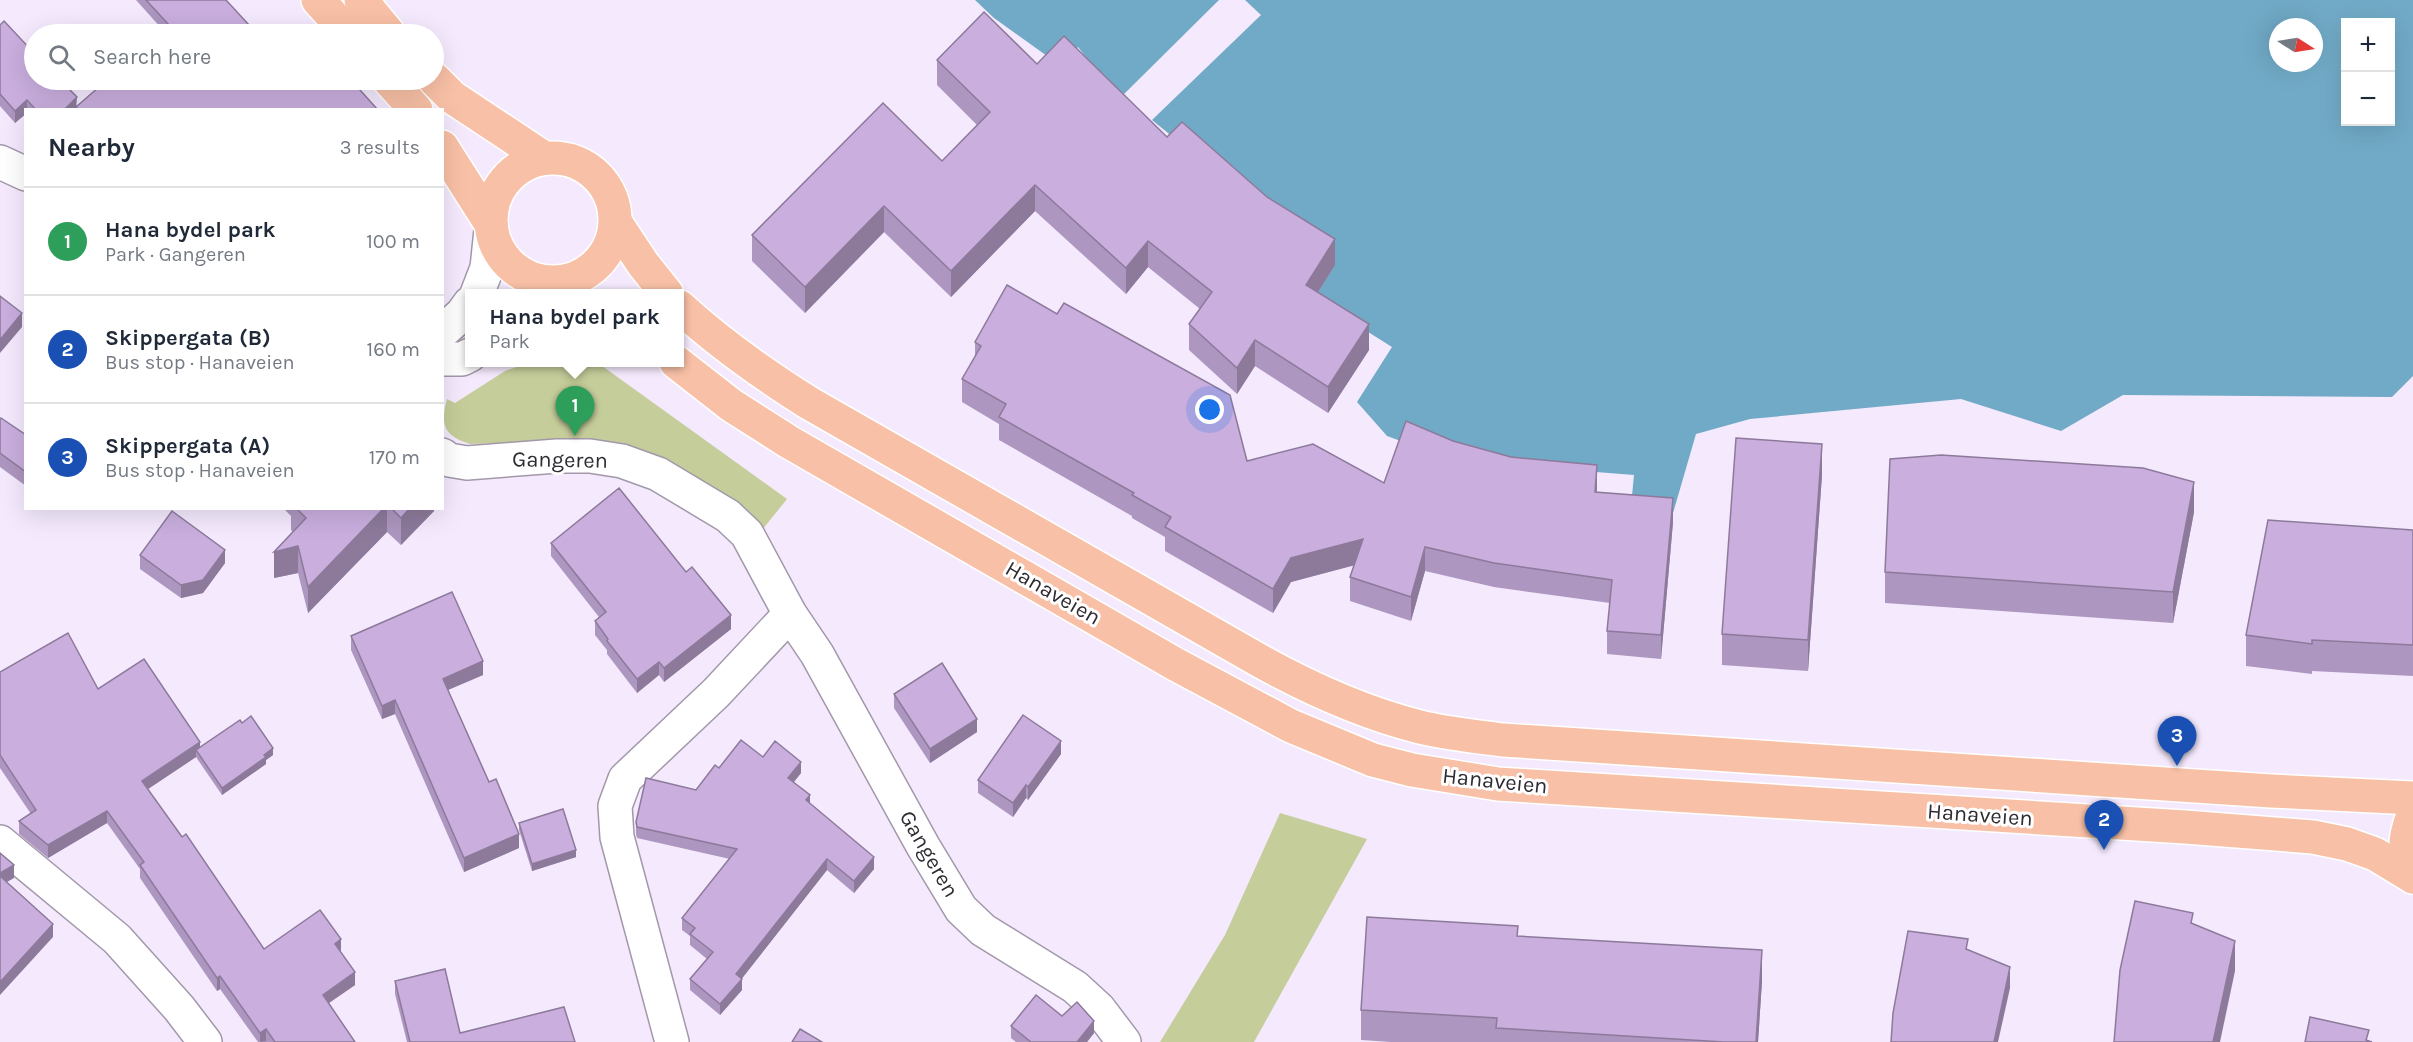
<!DOCTYPE html>
<html lang="en">
<head>
<meta charset="utf-8">
<style>
	:root { --surface:#fff; --page:#f6f6f7; --text:#1f2937; --muted:#747a83; --line:#e0e1e3; --accent:#12764e }
	body { margin:0; font-family:Karla,sans-serif; background:var(--page); color:var(--text) }
	.controls { position:absolute; right:18px; top:18px; display:grid; overflow:hidden; border-radius:0px; box-shadow:0 6px 24px #0002 }
	.controls button { width:54px; height:54px; display:grid; place-items:center; padding:0; border:0; border-bottom:2px solid var(--line); background:var(--surface); color:var(--text); font:30px sans-serif }
	.compass { position:absolute; left:2269px; top:18px; width:54px; height:54px; border-radius:50%; background:var(--surface); box-shadow:0 6px 24px #0002; rotate:102deg }
	.you { position:absolute; left:1210px; top:410px; width:21px; height:21px; margin:-15px; border:4px solid #fff; border-radius:50%; background:#1a73e8; box-shadow:0 0 0 9px #1a73e833 }
	.badge { display:grid; place-items:center; width:39px; height:39px; border-radius:50%; background:var(--accent); color:#fff; font-size:20px; font-weight:700 }
	.pin { position:absolute; translate:-50% -50px; filter:drop-shadow(0 2px 3px #0008) }
	.pin::after { content:''; position:absolute; top:32px; width:21px; height:18px; background:inherit; clip-path:polygon(0 0,100% 0,50% 100%) }
	.popup { position:absolute; left:465px; top:289px; width:219px; height:78px; box-sizing:border-box; display:grid; place-content:center; border-radius:0px; background:var(--surface); filter:drop-shadow(0 2px 4px #0005); font-size:20px; white-space:nowrap; color:var(--muted) }
	.popup b { font-size:22px; color:var(--text) }
	.popup::after { content:''; position:absolute; left:50%; top:100%; margin-left:-12px; border:12px solid transparent; border-top-color:var(--surface) }
	.list { margin:0; padding:0; list-style:none }
	h2 { display:flex; justify-content:space-between; align-items:center; height:78px; margin:0; padding:0 24px; font-size:26px }
	h2 small { font-size:20px; font-weight:400; color:var(--muted) }
	.list li { display:grid; grid-template-columns:39px 1fr auto; gap:18px; align-items:center; box-sizing:border-box; height:108px; padding:0 24px; border-top:2px solid var(--line) }
	.list b { display:block; font-size:22px; white-space:nowrap }
	.list p { margin:0; font-size:20px; white-space:nowrap; color:var(--muted) }
	.list em { font-size:20px; font-style:normal; color:var(--muted) }
	.icon { flex:none; width:33px; height:33px; fill:none; stroke:currentColor; stroke-width:2; stroke-linecap:round; stroke-linejoin:round }
	.map { position:relative; flex:none; width:2413px; height:1042px; overflow:hidden }
	.search { position:absolute; background:var(--surface); box-shadow:0 6px 24px #0002; left:24px; top:24px; width:420px; height:66px; display:flex; align-items:center; gap:15px; box-sizing:border-box; padding:0 21px; border-radius:33px; color:var(--muted); font-size:22px }
	.panel { position:absolute; background:var(--surface); box-shadow:0 6px 24px #0002; left:24px; top:108px; width:420px; height:402px; border-radius:0px }
	.map>svg:first-child { display:block }
	.green { fill:#c5cd9a }
	.water { fill:#71aac7; fill-rule:evenodd }
	.lines { fill:none; stroke-linecap:round; stroke-linejoin:round }
	.minor-casing { stroke:#a298aa; stroke-width:36 }
	.major-casing { stroke:#fff; stroke-width:36 }
	.minor { stroke:#fff; stroke-width:33 }
	.major { stroke:#f8c0a6; stroke-width:33 }
	.wall { fill:#ad96bf }
	.shaded-wall { fill:#8d7a9b }
	.building { fill:#c9aede; stroke:#8d7a9b; stroke-width:1.5 }
	.labels { text-anchor:middle; dominant-baseline:central; stroke-width:6; stroke-linejoin:round; paint-order:stroke }
	.street-label { font-size:22px; fill:#2f2b32; stroke:#fff }
</style>
</head>
<body>
<div class="map">
<svg width="2413" height="1042" viewBox="0 0 2413 1042">
	<rect width="100%" height="100%" fill="#f4e9fd"/>
	<g class="green">
		<path d="M528,363H598L787,499L762,530L726,497L676,464L631,448L593,441L470,444C444,436 440,425 447,399L455,403L505,371Z"/>
		<polygon points="1280,813 1367,839 1254,1042 1160,1042 1225,935"/>
	</g>
	<g class="water">
		<polygon points="975,0 1219,0 1119,99 1078,47 1061,66 994,18"/>
		<path d="M1245,0H2413V376L2392,397L2123,395L2061,431L1961,399L1750,419L1696,434L1671,520L1630,516L1634,475L1596,472L1502,478L1387,436L1357,402L1392,347L1314,298L1333,267L1152,120L1261,15ZM2346,22H2390V122H2346ZM2278,27H2314V63H2278Z"/>
	</g>
	<g class="lines">
		<defs>
			<g id="minor">
				<polyline points="0,162 26,174"/>
				<polyline points="477,294 487,268 491,230"/>
				<polyline points="542,294 553,283"/>
				<polyline points="442,332 462,314 470,303"/>
				<polyline points="442,359 462,359 470,355"/>
				<polyline points="442,455 449,460 467,463 557,456 590,456 622,461 658,474 728,516 747,534 790,614 817,654 923,846 961,909 983,930 1075,987 1099,1009 1124,1042"/>
				<polyline points="0,842 117,939 179,1008 205,1042"/>
				<polyline points="672,1042 617,837 615,806 625,779 716,693 790,614"/>
			</g>
			<g id="major">
				<polyline points="318,0 349,34"/>
				<polyline points="361,0 389,34"/>
				<polyline points="434,79 452,97 544,158"/>
				<polyline points="389,80 416,110"/>
				<polyline points="442,147 491,224"/>
				<circle cx="553" cy="220" r="62"/>
				<polyline points="616,223 643,264 667,294"/>
				<path d="M680,307C720,344 763,374 809,403L1262,662C1313,690 1364,713 1420,727C1447,734 1476,736 1503,740L2271,791L2413,798"/>
				<polyline points="676,362 731,405 789,442 1175,664 1291,726 1373,760 1412,770 1498,784 2185,827 2313,837 2347,844 2375,854 2413,877"/>
				<path d="M2413,815C2403,841 2404,852 2413,877"/>
			</g>
		</defs>
		<use href="#minor" class="minor-casing"/>
		<use href="#major" class="major-casing"/>
		<use href="#minor" class="minor"/>
		<use href="#major" class="major"/>
	</g>
	<g class="wall">
		<polygon points="136,0 226,0 249,32 162,29"/>
		<polygon points="0,25 77,106 298,84 378,110 26,110 15,123 0,106"/>
		<polygon points="937,60 1037,64 1167,137 1335,265 1318,292 1369,350 1328,413 1255,366 1237,394 1189,350 1189,324 1200,309 1148,267 1126,294 1035,211 951,297 884,232 805,313 752,261 752,235 942,161 977,125 937,85"/>
		<polygon points="975,342 1247,461 1384,483 1453,441 1597,492 1673,522 1661,659 1607,654 1607,631 1610,603 1494,587 1425,571 1411,621 1350,601 1350,577 1354,565 1291,582 1273,613 1165,551 1165,537 1132,518 1132,516 999,440 999,424 962,402 962,379 975,357"/>
		<polygon points="0,419 26,435 26,486 0,467"/>
		<polygon points="1822,475 1808,671 1722,665 1722,634"/>
		<polygon points="283,508 434,508 434,511 401,545 387,532 308,613 298,573 274,578 293,532 291,530 291,516"/>
		<polygon points="2194,512 2173,623 1885,603 1885,572"/>
		<polygon points="2413,530 2413,676 2312,671 2312,674 2246,666 2246,635"/>
		<polygon points="551,543 731,629 664,682 659,675 637,693 607,654 607,650 595,635 595,621 599,617 551,556"/>
		<polygon points="140,555 225,563 203,593 181,598 140,569"/>
		<polygon points="351,636 483,675 448,690 519,848 464,872 395,714 382,719 351,650"/>
		<polygon points="0,672 98,689 200,748 273,755 266,760 266,764 222,795 196,757 148,789 264,949 341,952 355,985 329,1003 355,1042 258,1042 220,989 217,991 140,878 140,869 107,823 48,858 19,834 19,821 31,814 0,768"/>
		<polygon points="894,694 977,732 930,763 894,708"/>
		<polygon points="1061,754 1028,800 1026,798 1013,817 978,793 978,780"/>
		<polygon points="763,757 801,773 794,782 810,803 874,869 854,893 827,870 742,978 742,990 720,1015 690,990 690,979 707,959 690,945 690,936 682,930 682,918 730,859 637,838 636,834 636,822 696,790"/>
		<polygon points="519,823 576,857 532,871 519,830"/>
		<polygon points="1518,936 1762,981 1758,1042 1391,1042 1361,1040 1361,1010"/>
		<polygon points="395,981 460,1033 575,1042 407,1042 395,994"/>
		<polygon points="1062,1016 1094,1033 1087,1042 1016,1042 1011,1038 1011,1026"/>
	</g>
	<g class="shaded-wall">
		<polygon points="77,97 76,110 64,110"/>
		<polygon points="27,100 27,110 26,110 26,114 15,123 15,111"/>
		<polygon points="1035,185 1035,211 951,297 951,271"/>
		<polygon points="884,206 884,232 805,313 805,287"/>
		<polygon points="1335,239 1335,265 1306,311 1306,285"/>
		<polygon points="1148,241 1148,267 1126,294 1126,268"/>
		<polygon points="22,313 22,327 0,353 0,340"/>
		<polygon points="1369,324 1369,350 1328,413 1328,387"/>
		<polygon points="1255,340 1255,366 1237,394 1237,368"/>
		<polygon points="1822,444 1822,475 1808,671 1808,640"/>
		<polygon points="1597,465 1597,489 1595,515 1595,492"/>
		<polygon points="2194,482 2194,512 2173,623 2173,592"/>
		<polygon points="1673,498 1673,522 1661,659 1661,635"/>
		<polygon points="384,508 387,508 387,532 308,613 308,587"/>
		<polygon points="410,508 434,508 434,511 401,545 401,518"/>
		<polygon points="1363,539 1363,563 1291,582 1273,613 1273,589 1291,558"/>
		<polygon points="298,546 298,573 274,578 274,552"/>
		<polygon points="1425,547 1425,571 1411,621 1411,597"/>
		<polygon points="225,550 225,563 203,593 181,598 181,585"/>
		<polygon points="731,615 731,629 664,682 664,668"/>
		<polygon points="483,661 483,675 443,692 443,679"/>
		<polygon points="659,662 659,675 637,693 637,679"/>
		<polygon points="395,700 395,714 382,719 382,706"/>
		<polygon points="977,719 977,732 930,763 930,749"/>
		<polygon points="1061,741 1061,754 1028,800 1028,787"/>
		<polygon points="200,742 200,754 196,750 196,757 142,793 142,781"/>
		<polygon points="273,748 273,755 266,760 266,764 222,795 222,788 264,755"/>
		<polygon points="801,762 801,773 788,789 788,778"/>
		<polygon points="1026,785 1026,798 1013,817 1013,803"/>
		<polygon points="810,795 810,806 806,800"/>
		<polygon points="107,811 107,823 48,858 48,845"/>
		<polygon points="519,834 519,848 464,872 464,858"/>
		<polygon points="576,850 576,857 532,871 532,864"/>
		<polygon points="874,857 874,869 854,893 854,881"/>
		<polygon points="827,859 827,870 740,981 742,979 742,990 720,1015 720,1004 736,974"/>
		<polygon points="14,865 14,878 0,886 0,873"/>
		<polygon points="53,924 53,937 0,995 0,982"/>
		<polygon points="341,939 341,952 335,944"/>
		<polygon points="2235,941 2235,971 2220,1042 2213,1042"/>
		<polygon points="1762,950 1762,981 1758,1042 1756,1042"/>
		<polygon points="2010,967 2010,988 1998,1042 1994,1042"/>
		<polygon points="355,972 355,985 323,1007 323,995"/>
		<polygon points="220,976 220,989 217,991 217,978"/>
		<polygon points="1094,1021 1094,1033 1087,1042 1077,1042"/>
		<polygon points="266,1029 266,1041 260,1042 260,1033"/>
	</g>
	<g class="building">
		<polygon points="146,0 226,0 249,25 246,28 252,34 156,34 168,24"/>
		<polygon points="984,12 1037,64 1064,36 1167,137 1182,122 1267,197 1335,239 1306,285 1369,324 1328,387 1255,340 1237,368 1189,324 1212,292 1148,241 1126,268 1035,185 951,271 884,206 805,287 752,235 883,103 942,161 990,112 937,60"/>
		<polygon points="4,21 34,53 34,80 60,80 77,97 64,110 36,110 27,100 15,111 0,94 0,25"/>
		<polygon points="107,80 294,80 298,84 303,80 351,80 378,110 79,110 76,107"/>
		<polygon points="1007,285 1057,314 1064,303 1230,395 1247,461 1313,444 1384,483 1406,421 1453,441 1511,457 1597,465 1595,492 1673,498 1661,635 1607,631 1612,580 1494,563 1425,547 1411,597 1350,577 1363,539 1291,558 1273,589 1165,527 1171,517 1132,495 1134,493 999,417 1006,404 962,379 981,346 975,342"/>
		<polygon points="0,296 22,313 0,340"/>
		<polygon points="1,418 26,435 26,472 0,453 0,419"/>
		<polygon points="1736,438 1822,444 1808,640 1722,634"/>
		<polygon points="1941,455 2143,468 2194,482 2173,592 1885,572 1890,459"/>
		<polygon points="619,488 686,572 692,567 731,615 664,668 659,662 637,679 607,641 608,639 595,621 606,612 551,543"/>
		<polygon points="296,508 384,508 308,587 298,546 274,552 306,518"/>
		<polygon points="391,508 410,508 401,518"/>
		<polygon points="172,511 225,550 203,580 181,585 140,555"/>
		<polygon points="2268,520 2413,530 2413,645 2312,640 2312,644 2246,635"/>
		<polygon points="452,592 483,661 443,679 489,782 496,779 519,834 464,858 395,700 382,706 351,636"/>
		<polygon points="68,633 98,689 144,659 200,742 142,781 182,837 186,834 264,949 320,910 341,939 335,944 355,972 323,995 355,1042 275,1042 266,1029 260,1033 220,976 217,978 140,865 144,862 107,811 48,845 19,821 36,810 0,755 0,672"/>
		<polygon points="942,663 977,719 930,749 894,694"/>
		<polygon points="1023,715 1061,741 1028,787 1026,785 1013,803 978,780"/>
		<polygon points="251,716 273,748 264,755 266,757 222,788 196,750 240,720 242,723"/>
		<polygon points="741,740 763,757 775,741 801,762 788,778 810,795 806,800 874,857 854,881 827,859 736,974 742,979 720,1004 690,979 713,952 690,934 695,928 682,918 737,849 637,827 636,822 646,778 696,790 715,765 719,768"/>
		<polygon points="563,809 576,850 532,864 519,823"/>
		<polygon points="0,853 14,865 0,873"/>
		<polygon points="0,876 53,924 0,982"/>
		<polygon points="2135,901 2193,913 2191,923 2235,941 2213,1042 2114,1042 2120,970"/>
		<polygon points="1367,917 1518,926 1517,936 1762,950 1756,1042 1724,1042 1496,1028 1497,1018 1361,1010"/>
		<polygon points="1908,931 1968,939 1966,949 2010,967 1994,1042 1891,1042 1893,1013"/>
		<polygon points="445,969 460,1033 564,1007 575,1042 410,1042 395,981"/>
		<polygon points="1036,995 1062,1016 1077,1002 1094,1021 1077,1042 1031,1042 1011,1026"/>
		<polygon points="2310,1017 2369,1030 2366,1040 2372,1042 2305,1042"/>
		<polygon points="800,1029 822,1042 792,1042"/>
	</g>
	<g class="labels">
		<g class="street-label">
			<text transform="translate(560 460) rotate(1)">Gangeren</text>
			<text transform="translate(1053 593) rotate(30)">Hanaveien</text>
			<text transform="translate(1495 781) rotate(6)">Hanaveien</text>
			<text transform="translate(1980 815) rotate(4)">Hanaveien</text>
			<text transform="translate(929 854) rotate(60)">Gangeren</text>
		</g>
	</g>
</svg>
<div class="controls">
<button>+</button>
<button>−</button>
</div>
<svg class="compass" viewBox="-18 -18 36 36"><path d="M0-13l5 13h-10z" fill="#e53935"/><path d="M0 13l5-13h-10z" fill="#747a83"/></svg>
<div class="you"></div>
<div class="pin badge" style="left:575px;top:436px;background:#2e9e5b">1</div>
<div class="popup"><b>Hana bydel park</b>Park</div>
<div class="pin badge" style="left:2104px;top:850px;background:#1a4fb4">2</div>
<div class="pin badge" style="left:2177px;top:766px;background:#1a4fb4">3</div>
<div class="search"><svg class="icon" aria-label="search" viewBox="0 0 24 24"><circle cx="10" cy="10" r="6"/><path d="M15 15l6 6"/></svg>Search here</div>
<section class="panel">
<h2>Nearby<small>3 results</small></h2>
<ul class="list">
<li><span class="badge" style="background:#2e9e5b">1</span><div><b>Hana bydel park</b><p>Park · Gangeren</p></div><em>100 m</em></li>
<li><span class="badge" style="background:#1a4fb4">2</span><div><b>Skippergata (B)</b><p>Bus stop · Hanaveien</p></div><em>160 m</em></li>
<li><span class="badge" style="background:#1a4fb4">3</span><div><b>Skippergata (A)</b><p>Bus stop · Hanaveien</p></div><em>170 m</em></li>
</ul>
</section>
</div>
</body>
</html>
